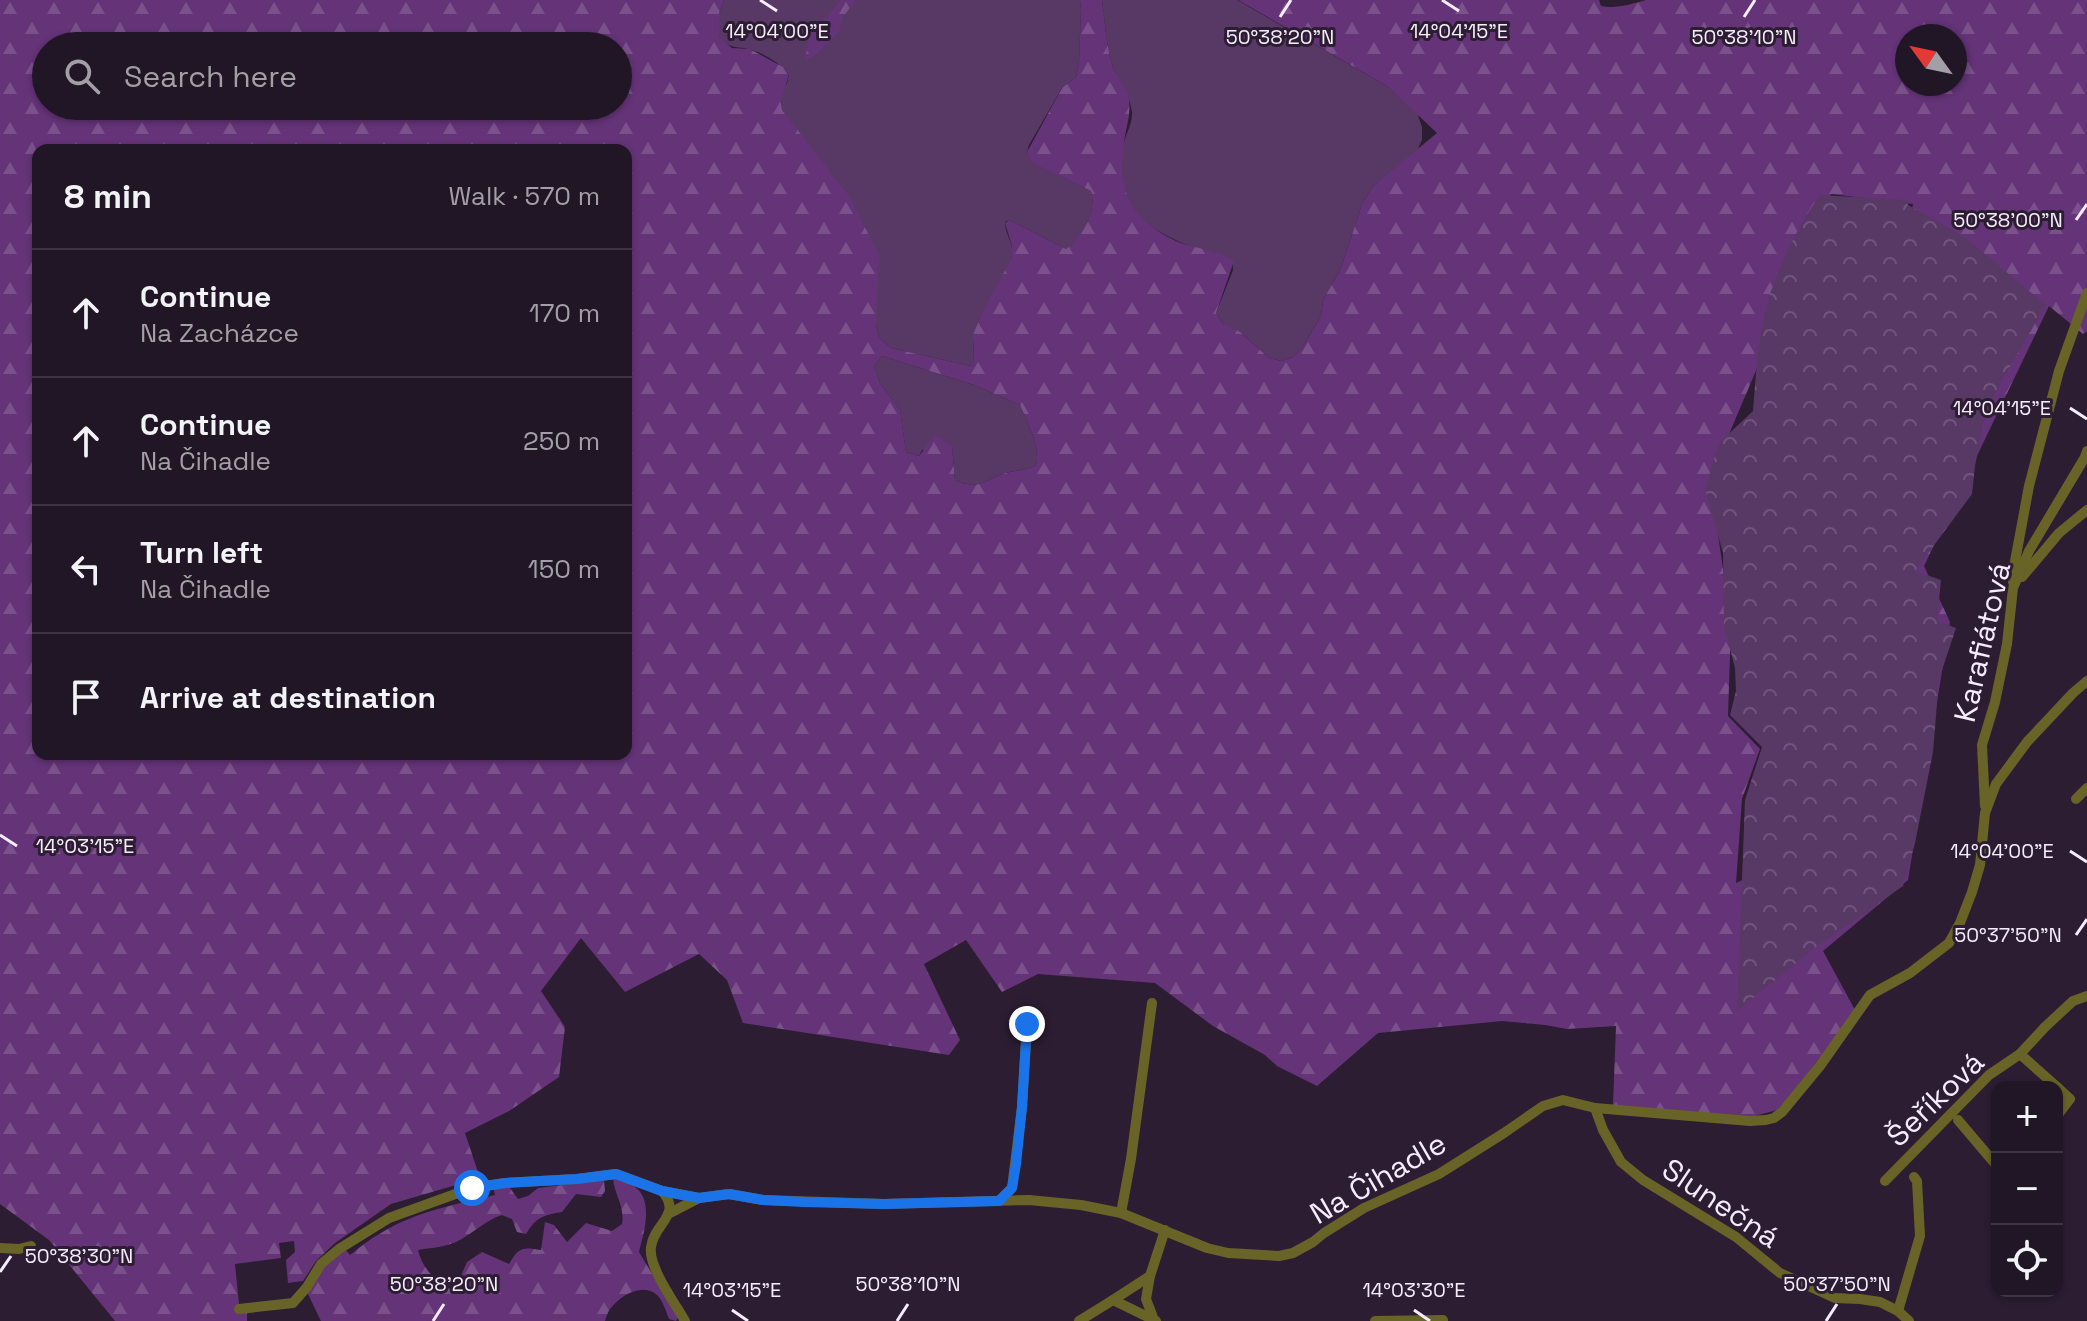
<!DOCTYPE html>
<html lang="en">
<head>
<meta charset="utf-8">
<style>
	:root { --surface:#211626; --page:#291f2e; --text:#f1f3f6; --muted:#a29fa7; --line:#3e3543 }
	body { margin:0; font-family:"Space Grotesk",sans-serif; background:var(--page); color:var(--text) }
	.controls { position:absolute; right:24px; bottom:24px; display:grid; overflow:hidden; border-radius:16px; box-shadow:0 2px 6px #0004 }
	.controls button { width:72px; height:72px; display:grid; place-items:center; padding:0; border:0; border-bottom:2px solid var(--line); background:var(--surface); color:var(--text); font:40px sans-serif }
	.compass { position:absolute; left:1895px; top:24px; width:72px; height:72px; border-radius:50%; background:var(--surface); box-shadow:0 2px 6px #0004; rotate:303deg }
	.stop { position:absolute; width:24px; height:24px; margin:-18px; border:6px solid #1a73e8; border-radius:50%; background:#fff }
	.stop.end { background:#1a73e8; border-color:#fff; box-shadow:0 2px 8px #0008 }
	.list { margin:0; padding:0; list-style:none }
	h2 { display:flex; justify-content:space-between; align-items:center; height:104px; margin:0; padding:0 32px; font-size:34px }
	h2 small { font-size:26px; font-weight:400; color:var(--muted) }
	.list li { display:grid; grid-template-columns:52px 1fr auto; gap:24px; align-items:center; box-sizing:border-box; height:128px; padding:0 32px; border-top:2px solid var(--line) }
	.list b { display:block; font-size:30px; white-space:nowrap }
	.list p { margin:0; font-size:26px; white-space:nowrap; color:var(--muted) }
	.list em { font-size:26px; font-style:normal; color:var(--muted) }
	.icon { flex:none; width:44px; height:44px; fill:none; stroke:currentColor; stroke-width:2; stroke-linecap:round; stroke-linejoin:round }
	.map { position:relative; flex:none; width:2087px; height:1321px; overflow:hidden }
	.search { position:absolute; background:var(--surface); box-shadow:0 2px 6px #0004; left:32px; top:32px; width:600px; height:88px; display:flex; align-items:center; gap:20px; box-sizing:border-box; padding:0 28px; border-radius:44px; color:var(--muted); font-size:30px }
	.panel { position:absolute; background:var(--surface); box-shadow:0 2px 6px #0004; left:32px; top:144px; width:600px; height:616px; border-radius:16px }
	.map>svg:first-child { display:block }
	.grass { fill:#583865 }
	.forest { fill:url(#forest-firs); fill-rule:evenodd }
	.park { fill:url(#park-crowns) }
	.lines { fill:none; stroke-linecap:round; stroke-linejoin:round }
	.minor { stroke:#686326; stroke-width:10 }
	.route { stroke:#1a73e8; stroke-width:10 }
	.ticks { fill:none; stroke:#f6ecfb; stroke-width:3 }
	.labels { text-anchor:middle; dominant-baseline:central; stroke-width:6; stroke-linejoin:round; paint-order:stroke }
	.street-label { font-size:30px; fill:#f6ecfb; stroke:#2c1d32 }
	.ticks-label { font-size:20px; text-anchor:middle; fill:#f6ecfb; stroke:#2c1d32; stroke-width:6; stroke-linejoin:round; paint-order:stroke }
</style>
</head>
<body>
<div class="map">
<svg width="2087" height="1321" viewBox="0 0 2087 1321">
	<defs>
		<pattern id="forest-firs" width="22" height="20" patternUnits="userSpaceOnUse" patternTransform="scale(2)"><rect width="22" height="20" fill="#643378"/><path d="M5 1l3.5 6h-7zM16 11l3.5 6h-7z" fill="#7b518c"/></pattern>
		<pattern id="park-crowns" width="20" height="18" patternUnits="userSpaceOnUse" patternTransform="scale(2)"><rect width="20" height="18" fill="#583865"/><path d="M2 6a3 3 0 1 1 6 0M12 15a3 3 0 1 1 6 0" fill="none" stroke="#71557c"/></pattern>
	</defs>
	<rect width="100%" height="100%" fill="#2c1d32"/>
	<g class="grass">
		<path d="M724,0H1080L1081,9L1079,62L1076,77L1062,88L1029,145L1027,152L1033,163L1091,191C1097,210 1082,239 1066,249L1009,220L1005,222C1005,235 1015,244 1012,258C1004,285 981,305 975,332C972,341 974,354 974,364L971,366L891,348L879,338L876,324L807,144L782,110L781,101L782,91L787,83L789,74C780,63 762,52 748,49C733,46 731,49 719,36V14Z"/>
		<path d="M1102,0H1237L1387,86L1417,113L1422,127V140L1417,151L1372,187L1362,204L1341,268L1323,300L1321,316L1302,348L1293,357L1281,361L1269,358L1239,331L1232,330L1223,324L1216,313L1233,270V261C1199,249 1140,234 1126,196C1121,183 1122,167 1122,153C1122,139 1133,126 1132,112C1129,93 1120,84 1113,67C1106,46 1105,22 1102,0Z"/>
		<path d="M882,356L974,385L1020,405C1027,422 1041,447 1036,465C1027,470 1020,470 1010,472C986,477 983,492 955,480L952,446L922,450L919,456L906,452L900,410L880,383L874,366Z"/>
	</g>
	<g class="forest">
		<path d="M0,0H724L719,14V36L732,48L750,49L783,67L789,74L781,101L782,110L849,196L879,255L876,324L879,338L891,348L971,366L974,364L973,335L982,312L1012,258V246L1005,223L1009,220L1066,249C1082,238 1097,210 1091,191L1032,163L1027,152L1062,88L1076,77L1079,62L1081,9L1080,0H1102C1105,22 1106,46 1113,67C1117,78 1128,88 1129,100C1131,114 1126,128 1124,142C1119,171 1122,201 1145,221C1152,227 1162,234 1170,238C1190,249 1214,248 1234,261L1216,313L1223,324L1239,331L1269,358L1281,361L1293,357L1302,348L1321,316L1323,300L1341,268L1362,204L1372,187L1437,133L1387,86L1238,0H1599L1601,6C1617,9 1631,4 1646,0H2087V331L2083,334L2049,306L1924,566L1950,622L1908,880L1823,951L1855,1010L1817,1064L1777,1110L1751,1117L1613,1105L1616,1026L1567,1029L1545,1025L1502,1021L1378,1033L1317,1086L1277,1066L1265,1055L1213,1026L1155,983L1038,974L1002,992L966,940L924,964L960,1040L949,1055L743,1023L727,980L699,954L625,992L581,938L541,991L565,1027L559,1077L509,1111L465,1133L480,1178L391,1204L335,1243L316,1261L303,1281L288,1283L286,1260L295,1252L294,1241L279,1243L281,1258L235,1264L239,1304L247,1313V1321H115L49,1240L0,1204ZM1907,36H1955V84H1907ZM46,46H618V106H46ZM38,150H626V754H38ZM1831,194L1913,204L1835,598L1793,857L1736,883L1742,799L1760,749L1728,716L1731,624L1710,479ZM882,356L974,385L1020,405C1027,422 1041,447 1036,465C1027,470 1020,470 1010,472C986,477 983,492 955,480L952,446L935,435L919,456L906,452L900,410L880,383L874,366Z"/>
		<polygon points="841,0 856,0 842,18 839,32 817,54 805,61 809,37"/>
		<path d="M613,1178C619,1180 626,1181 632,1185C655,1198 644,1232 639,1252L678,1317L676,1321L669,1319C666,1312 663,1300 657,1295C642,1282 620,1296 610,1309C608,1312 606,1317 605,1321H321L307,1292L325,1264L345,1249L350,1255C360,1247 370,1239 381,1233C414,1212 457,1204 495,1195L493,1187L510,1188L518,1199L528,1196L538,1188L604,1180L605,1191L601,1197L576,1194L562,1212C544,1215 536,1217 526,1234L517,1232L512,1219L502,1215C485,1220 473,1234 456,1242C445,1247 430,1248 418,1250C422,1268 435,1281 450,1289L459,1280L467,1262L482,1252L509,1264C519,1247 522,1247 541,1250L545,1222L554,1225L567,1242L586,1223L612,1231L622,1224C625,1206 614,1194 613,1178Z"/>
	</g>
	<path class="park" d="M1820,195L1907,200L1908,205L1966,238L2046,305L2002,380L1985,416L1975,466L1972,494L1915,571L1941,580L1937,621L1956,628L1939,679L1933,752L1915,843L1903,886L1816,947L1737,1011L1745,800L1762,747L1730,715L1736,691L1735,668L1724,626L1723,553L1705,489L1719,443L1753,411C1756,374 1758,336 1768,300C1780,263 1798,226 1820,195Z"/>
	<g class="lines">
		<g class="minor">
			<polyline points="2022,577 2059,533 2087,510"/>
			<polyline points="2013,582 2013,572 2029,486 2059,371 2087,293"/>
			<polyline points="2076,799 2087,788"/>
			<polyline points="1985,806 1982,745 1995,702 2007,644 2013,588 2029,551 2085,457 2087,451"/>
			<polyline points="2020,1054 2057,1087"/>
			<polyline points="2057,1087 2070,1099 2057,1116"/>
			<polyline points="1595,1108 1603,1130 1621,1162 1643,1180 1736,1237 1780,1273 1835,1298 1860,1299 1880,1302 1898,1311 1909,1321"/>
			<polyline points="1958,1120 1997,1166"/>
			<polyline points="1885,1181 1989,1075 2020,1054 2045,1027 2073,1001 2087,996"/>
			<path d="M662,1191C683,1215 654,1223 651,1247C648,1267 675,1303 685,1321"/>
			<polyline points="999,1201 1012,1188 1022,1107 1027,1024"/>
			<polyline points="1121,1213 1131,1159 1152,1003"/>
			<polyline points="668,1214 699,1198"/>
			<polyline points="0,1248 19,1249 31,1246"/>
			<polyline points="1113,1300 1150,1276"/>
			<polyline points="239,1309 293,1303 307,1287 321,1264 339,1249 389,1218 472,1188 505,1183 577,1179 616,1174 662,1191 699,1198 729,1194 763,1200 884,1204 1029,1200 1081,1205 1121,1213 1207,1248 1228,1253 1279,1256 1293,1253 1313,1242 1324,1233 1364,1208 1439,1174 1504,1133 1543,1106 1563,1100 1595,1108 1750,1121 1766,1120 1774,1118 1782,1112 1820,1066 1870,995 1910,973 1949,943 1960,923 1972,892 1980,865 1985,813 1996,784 2027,742 2073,693 2087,681"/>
			<polyline points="1898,1311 1920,1236 1917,1181 1914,1177"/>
			<polyline points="1154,1320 1146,1299 1150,1276 1165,1230"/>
			<polyline points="1079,1321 1113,1300 1156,1321"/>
			<polyline points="1375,1321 1443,1320"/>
		</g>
	</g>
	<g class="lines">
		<polyline class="route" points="472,1188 505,1183 577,1179 616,1174 662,1191 699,1198 729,1194 763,1200 805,1202 884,1204 999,1201 1012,1188 1016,1164 1022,1107 1027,1024"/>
	</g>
	<path class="ticks" d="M760,0L777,11M1442,0L1459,11M1280,17L1291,0M1744,17L1755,0M2076,220L2087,204M2070,408L2087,419M0,835L17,846M2070,851L2087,862M2076,935L2087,919M0,1272L11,1256M732,1310L748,1321M1414,1310L1430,1321M433,1321L444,1304M897,1321L908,1304M1826,1321L1837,1304"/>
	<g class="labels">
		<g class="street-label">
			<text transform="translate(1982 642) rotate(-77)">Karafiátová</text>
			<text transform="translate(1935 1099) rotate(-44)">Šeříková</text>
			<text transform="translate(1378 1178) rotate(-30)">Na Čihadle</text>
			<text transform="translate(1721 1203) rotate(34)">Slunečná</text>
		</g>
	</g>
	<g class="ticks-label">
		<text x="777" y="38">14°04'00"E</text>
		<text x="1459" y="38">14°04'15"E</text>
		<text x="1280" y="44">50°38'20"N</text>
		<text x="1744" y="44">50°38'10"N</text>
		<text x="2008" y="227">50°38'00"N</text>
		<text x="2002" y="415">14°04'15"E</text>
		<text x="85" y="853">14°03'15"E</text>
		<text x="2002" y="858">14°04'00"E</text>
		<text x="2008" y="942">50°37'50"N</text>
		<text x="79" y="1263">50°38'30"N</text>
		<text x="444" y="1291">50°38'20"N</text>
		<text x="908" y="1291">50°38'10"N</text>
		<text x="1837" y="1291">50°37'50"N</text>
		<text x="732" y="1297">14°03'15"E</text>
		<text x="1414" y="1297">14°03'30"E</text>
	</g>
</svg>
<div class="controls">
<button>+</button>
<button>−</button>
<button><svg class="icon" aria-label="locate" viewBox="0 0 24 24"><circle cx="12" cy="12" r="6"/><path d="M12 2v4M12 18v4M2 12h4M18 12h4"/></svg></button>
</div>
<svg class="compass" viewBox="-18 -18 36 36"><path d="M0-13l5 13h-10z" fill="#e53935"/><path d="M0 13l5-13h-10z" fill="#a29fa7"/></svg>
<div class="stop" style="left:472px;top:1188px"></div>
<div class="stop end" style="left:1027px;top:1024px"></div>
<div class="search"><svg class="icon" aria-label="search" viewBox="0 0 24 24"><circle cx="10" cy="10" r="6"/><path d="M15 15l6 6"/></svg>Search here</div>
<section class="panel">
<h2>8 min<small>Walk · 570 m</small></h2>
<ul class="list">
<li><svg class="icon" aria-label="ahead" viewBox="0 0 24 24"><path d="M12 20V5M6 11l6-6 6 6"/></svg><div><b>Continue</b><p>Na Zacházce</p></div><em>170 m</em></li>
<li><svg class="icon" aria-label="ahead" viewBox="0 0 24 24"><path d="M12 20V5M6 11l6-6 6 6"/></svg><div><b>Continue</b><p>Na Čihadle</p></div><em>250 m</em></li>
<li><svg class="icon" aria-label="left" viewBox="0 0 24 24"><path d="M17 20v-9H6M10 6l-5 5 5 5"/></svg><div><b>Turn left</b><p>Na Čihadle</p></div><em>150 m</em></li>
<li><svg class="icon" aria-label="arrive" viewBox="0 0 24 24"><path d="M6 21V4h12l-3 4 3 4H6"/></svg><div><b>Arrive at destination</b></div></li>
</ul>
</section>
</div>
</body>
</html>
